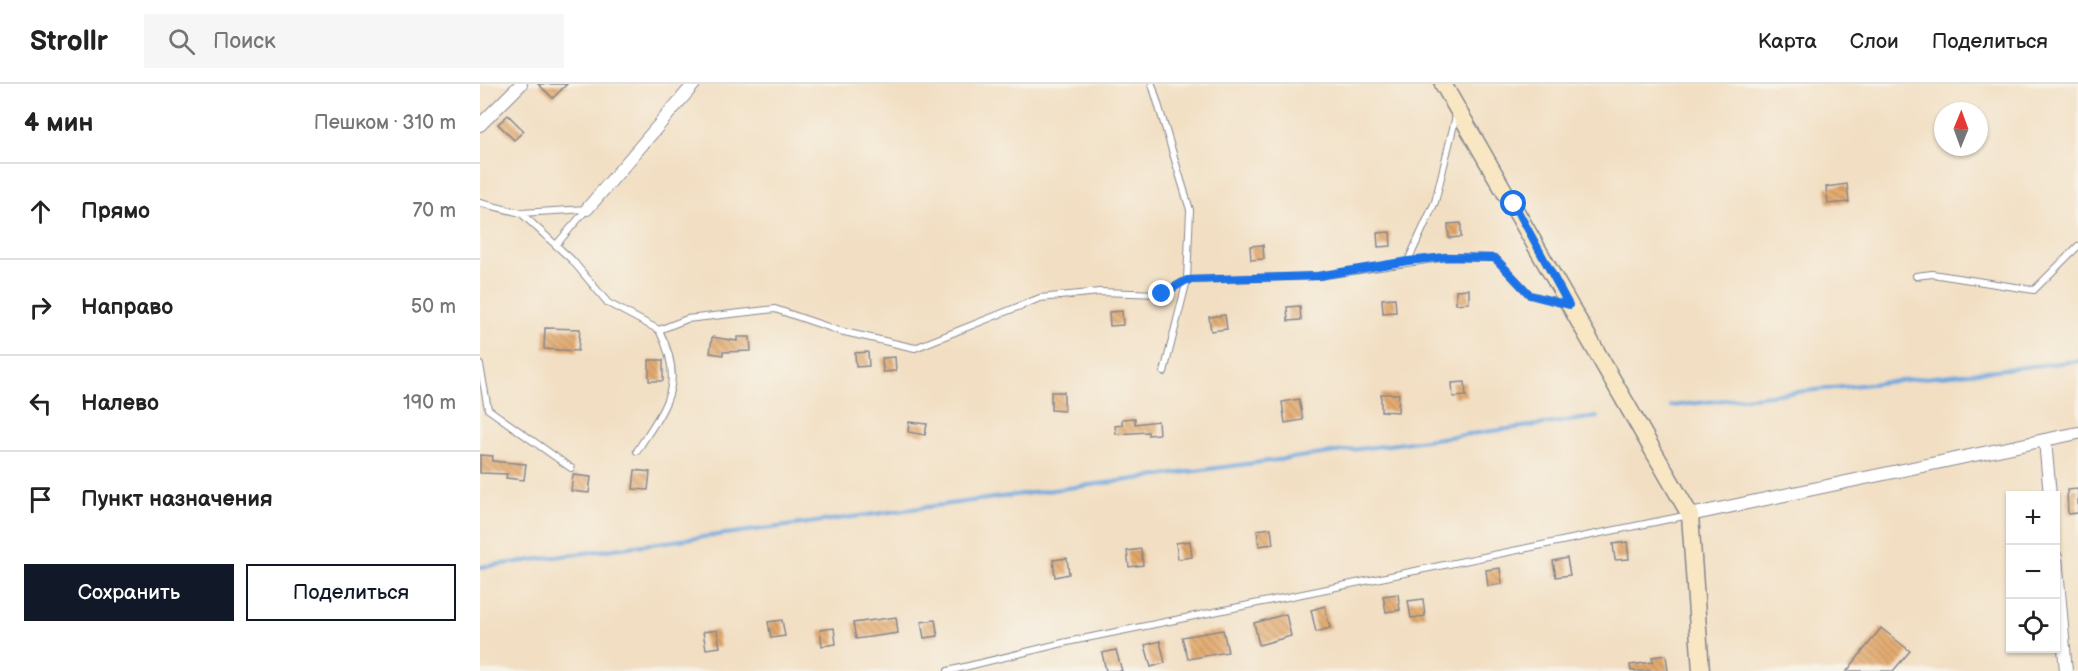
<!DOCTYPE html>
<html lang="ru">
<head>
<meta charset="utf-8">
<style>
	:root { --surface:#fff; --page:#f6f6f6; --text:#222; --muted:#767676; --line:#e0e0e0; --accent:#111827 }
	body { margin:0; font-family:"Balsamiq Sans",sans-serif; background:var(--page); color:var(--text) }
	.controls { position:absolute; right:18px; bottom:18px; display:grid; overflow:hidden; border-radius:0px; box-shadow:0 2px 4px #0004 }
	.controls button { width:54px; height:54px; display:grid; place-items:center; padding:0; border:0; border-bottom:2px solid var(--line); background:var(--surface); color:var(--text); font:30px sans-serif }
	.compass { position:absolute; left:1454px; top:18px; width:54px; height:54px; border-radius:50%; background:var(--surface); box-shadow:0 2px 4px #0004; rotate:1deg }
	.stop { position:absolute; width:18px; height:18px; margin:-14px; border:4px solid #1a73e8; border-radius:50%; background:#fff }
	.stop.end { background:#1a73e8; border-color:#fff; box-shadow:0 2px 6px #0008 }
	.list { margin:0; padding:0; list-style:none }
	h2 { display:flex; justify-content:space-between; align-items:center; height:78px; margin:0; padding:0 24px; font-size:26px }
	h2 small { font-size:20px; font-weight:400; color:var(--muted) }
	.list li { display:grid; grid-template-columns:39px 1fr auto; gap:18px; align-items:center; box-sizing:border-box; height:96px; padding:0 24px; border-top:2px solid var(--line) }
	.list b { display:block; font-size:22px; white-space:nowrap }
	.list em { font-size:20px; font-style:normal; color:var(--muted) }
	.actions { display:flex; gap:12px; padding:18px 24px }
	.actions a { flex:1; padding:14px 0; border:2px solid var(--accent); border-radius:0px; text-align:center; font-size:21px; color:var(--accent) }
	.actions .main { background:var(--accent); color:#fff }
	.icon { flex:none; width:33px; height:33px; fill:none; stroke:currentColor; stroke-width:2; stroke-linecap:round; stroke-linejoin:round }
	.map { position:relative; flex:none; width:1598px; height:587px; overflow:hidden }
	header { display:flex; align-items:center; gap:36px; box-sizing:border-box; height:84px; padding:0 30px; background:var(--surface); border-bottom:2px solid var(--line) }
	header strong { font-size:28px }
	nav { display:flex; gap:33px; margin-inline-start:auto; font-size:21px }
	.search { width:420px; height:54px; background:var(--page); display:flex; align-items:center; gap:15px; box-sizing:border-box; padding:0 21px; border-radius:0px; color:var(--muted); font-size:22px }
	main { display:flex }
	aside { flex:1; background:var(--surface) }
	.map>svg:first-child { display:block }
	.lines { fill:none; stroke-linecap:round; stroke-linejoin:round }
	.stream { stroke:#6fa7de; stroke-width:4 }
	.building { fill:url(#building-back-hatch) }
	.lane-casing { stroke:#868790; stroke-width:8 }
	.street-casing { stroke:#868790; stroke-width:14 }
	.secondary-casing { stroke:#868790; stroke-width:19 }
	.lane { stroke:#fff; stroke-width:6 }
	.street { stroke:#fff; stroke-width:12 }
	.secondary { stroke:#f9e7c3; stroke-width:16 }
	.route { stroke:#1a73e8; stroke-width:8 }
</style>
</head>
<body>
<header>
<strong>Strollr</strong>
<div class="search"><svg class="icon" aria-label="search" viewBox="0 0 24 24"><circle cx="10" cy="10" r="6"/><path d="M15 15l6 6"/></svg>Поиск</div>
<nav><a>Карта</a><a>Слои</a><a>Поделиться</a></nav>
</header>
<main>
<aside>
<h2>4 мин<small>Пешком · 310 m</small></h2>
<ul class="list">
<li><svg class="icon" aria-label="ahead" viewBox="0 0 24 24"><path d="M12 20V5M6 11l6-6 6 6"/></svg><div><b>Прямо</b></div><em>70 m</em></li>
<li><svg class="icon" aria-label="right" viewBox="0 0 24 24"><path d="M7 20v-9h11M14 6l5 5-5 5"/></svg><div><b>Направо</b></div><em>50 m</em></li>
<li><svg class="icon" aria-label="left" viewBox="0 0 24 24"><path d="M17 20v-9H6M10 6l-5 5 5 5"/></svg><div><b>Налево</b></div><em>190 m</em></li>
<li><svg class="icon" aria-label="arrive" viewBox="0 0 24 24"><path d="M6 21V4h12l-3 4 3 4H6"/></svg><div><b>Пункт назначения</b></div></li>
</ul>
<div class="actions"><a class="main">Сохранить</a><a>Поделиться</a></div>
</aside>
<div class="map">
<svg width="1598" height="587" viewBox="0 0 1598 587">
	<defs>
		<pattern id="building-back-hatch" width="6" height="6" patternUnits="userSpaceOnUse" patternTransform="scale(1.5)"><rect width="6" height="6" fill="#e3a86a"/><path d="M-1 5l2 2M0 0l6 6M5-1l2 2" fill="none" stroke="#b7895a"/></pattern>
	</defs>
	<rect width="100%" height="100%" fill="#f7f3e8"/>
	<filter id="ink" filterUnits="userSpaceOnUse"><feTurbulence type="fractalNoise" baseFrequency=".0167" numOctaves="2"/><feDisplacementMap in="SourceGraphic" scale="12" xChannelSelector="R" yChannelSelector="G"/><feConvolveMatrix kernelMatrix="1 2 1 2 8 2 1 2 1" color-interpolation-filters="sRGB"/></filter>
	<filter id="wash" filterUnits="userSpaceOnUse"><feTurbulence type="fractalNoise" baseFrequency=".008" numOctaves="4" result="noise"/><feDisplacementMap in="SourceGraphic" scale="24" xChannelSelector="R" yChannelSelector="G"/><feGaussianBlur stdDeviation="1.35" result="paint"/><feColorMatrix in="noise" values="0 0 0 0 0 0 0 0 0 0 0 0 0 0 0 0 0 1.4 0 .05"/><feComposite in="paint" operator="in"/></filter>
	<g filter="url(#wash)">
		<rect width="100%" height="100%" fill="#f2dfc3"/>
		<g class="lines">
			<g class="stream">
				<polyline points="1191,322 1598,277"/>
				<polyline points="0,483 1117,333"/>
			</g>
		</g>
		<g id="blocks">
			<g class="building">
				<polygon points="58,0 87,0 73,14"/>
				<polygon points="28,31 44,47 34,56 18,40"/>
				<polygon points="1367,100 1369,118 1348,120 1346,103"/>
				<polygon points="981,139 981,153 969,154 968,140"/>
				<polygon points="910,148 911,162 898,163 897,149"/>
				<polygon points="783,161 784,175 771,176 770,162"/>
				<polygon points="989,205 989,219 976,220 976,206"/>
				<polygon points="915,214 916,228 903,229 902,215"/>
				<polygon points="820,222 821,236 808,237 807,223"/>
				<polygon points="642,227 643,241 630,242 629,228"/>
				<polygon points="745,231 747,245 731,247 729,233"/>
				<polygon points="65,244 100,245 98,267 64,265"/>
				<polygon points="232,253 257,257 257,253 270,253 271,267 243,268 243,271 230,269"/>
				<polygon points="388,268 389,282 376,283 375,269"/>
				<polygon points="415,273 416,287 403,288 402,274"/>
				<rect x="169" y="276" width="14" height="21"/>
				<polygon points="985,298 986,312 973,313 972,299"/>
				<polygon points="571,308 584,308 584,327 571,326"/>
				<polygon points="901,310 919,310 918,328 901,327"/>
				<polygon points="819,315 823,336 805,339 802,318"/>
				<polygon points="655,334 655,340 678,337 679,350 668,351 668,348 636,350 635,342 642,341 642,335"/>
				<polygon points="429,338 447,340 445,351 428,348"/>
				<polygon points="0,371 13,372 12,377 46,380 44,396 26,394 27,390 0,389"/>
				<polygon points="155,386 170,388 168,406 153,405"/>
				<polygon points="93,391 111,393 109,409 91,407"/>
				<polygon points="1598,405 1598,429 1588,430 1587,406"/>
				<polygon points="791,444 793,460 779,462 777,446"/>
				<polygon points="710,457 712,473 698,475 696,459"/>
				<polygon points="1147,458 1149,475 1135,476 1133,460"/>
				<polygon points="661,465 663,481 649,483 647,467"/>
				<polygon points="587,474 589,490 575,493 573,476"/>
				<polygon points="1087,474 1090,491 1076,493 1073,477"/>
				<polygon points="1020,484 1022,500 1008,502 1006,486"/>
				<polygon points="918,510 920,526 906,528 903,512"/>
				<polygon points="943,515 945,532 931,534 928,517"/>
				<polygon points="845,522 850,544 836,548 831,526"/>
				<polygon points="806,530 811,552 779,561 774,539"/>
				<polygon points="416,533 418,549 376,555 373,539"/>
				<polygon points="302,536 305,552 291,554 288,538"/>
				<polygon points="455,536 458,552 444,554 441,538"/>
				<polygon points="354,544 356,560 342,562 340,546"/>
				<polygon points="1401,544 1430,567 1413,587 1367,587"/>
				<polygon points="237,546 240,563 226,565 223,548"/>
				<polygon points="743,546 748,568 708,575 702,553"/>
				<polygon points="680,557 685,579 671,583 665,561"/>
				<polygon points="636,566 642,587 626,587 622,569"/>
				<polygon points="1186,571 1188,587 1151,587 1150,581 1173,578 1172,573"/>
			</g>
		</g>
	</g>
	<g filter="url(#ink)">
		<use href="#blocks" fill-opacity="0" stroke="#868790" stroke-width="1.5"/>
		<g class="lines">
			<defs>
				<g id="lane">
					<polyline points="672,0 710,126 707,196 684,288"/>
					<polyline points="0,119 41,129 107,125"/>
					<polyline points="41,129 92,176 128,219 179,246"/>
					<polyline points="76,161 107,125"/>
					<polyline points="928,177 955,118 976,32"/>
					<polyline points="1436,192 1452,190 1554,206 1598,162"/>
					<polyline points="0,281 8,325 91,384"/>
					<path d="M157,367C187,320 206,300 179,246L207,235L295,225L360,247L435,264L560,214L619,208L682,210L707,196L838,192L967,173L1015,174L1050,211L1085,220"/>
					<polyline points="468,587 587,558 1209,431"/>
				</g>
				<g id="street">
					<polyline points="0,41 41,0"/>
					<polyline points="107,125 214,0"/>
					<polyline points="1565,356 1570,412"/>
					<polyline points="1210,431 1598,349"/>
					<polyline points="1576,473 1586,587"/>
				</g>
				<polyline id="secondary" points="963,0 1210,431 1221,587"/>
			</defs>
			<use href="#lane" class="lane-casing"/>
			<use href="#street" class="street-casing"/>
			<use href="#secondary" class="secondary-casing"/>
			<use href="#lane" class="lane"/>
			<use href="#street" class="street"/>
			<use href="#secondary" class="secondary"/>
		</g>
	</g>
	<g class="lines" filter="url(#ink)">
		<polyline class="route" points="682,210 707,196 838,192 928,177 966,173 1015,174 1050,211 1089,221 1034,120"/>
	</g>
</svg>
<div class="controls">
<button>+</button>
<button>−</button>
<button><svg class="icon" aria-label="locate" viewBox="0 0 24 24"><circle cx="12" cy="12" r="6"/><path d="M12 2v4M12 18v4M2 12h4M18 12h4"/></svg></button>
</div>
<svg class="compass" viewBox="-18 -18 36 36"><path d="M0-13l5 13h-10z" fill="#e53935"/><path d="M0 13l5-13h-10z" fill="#767676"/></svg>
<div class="stop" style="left:1034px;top:120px"></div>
<div class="stop end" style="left:682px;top:210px"></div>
</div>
</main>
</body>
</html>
